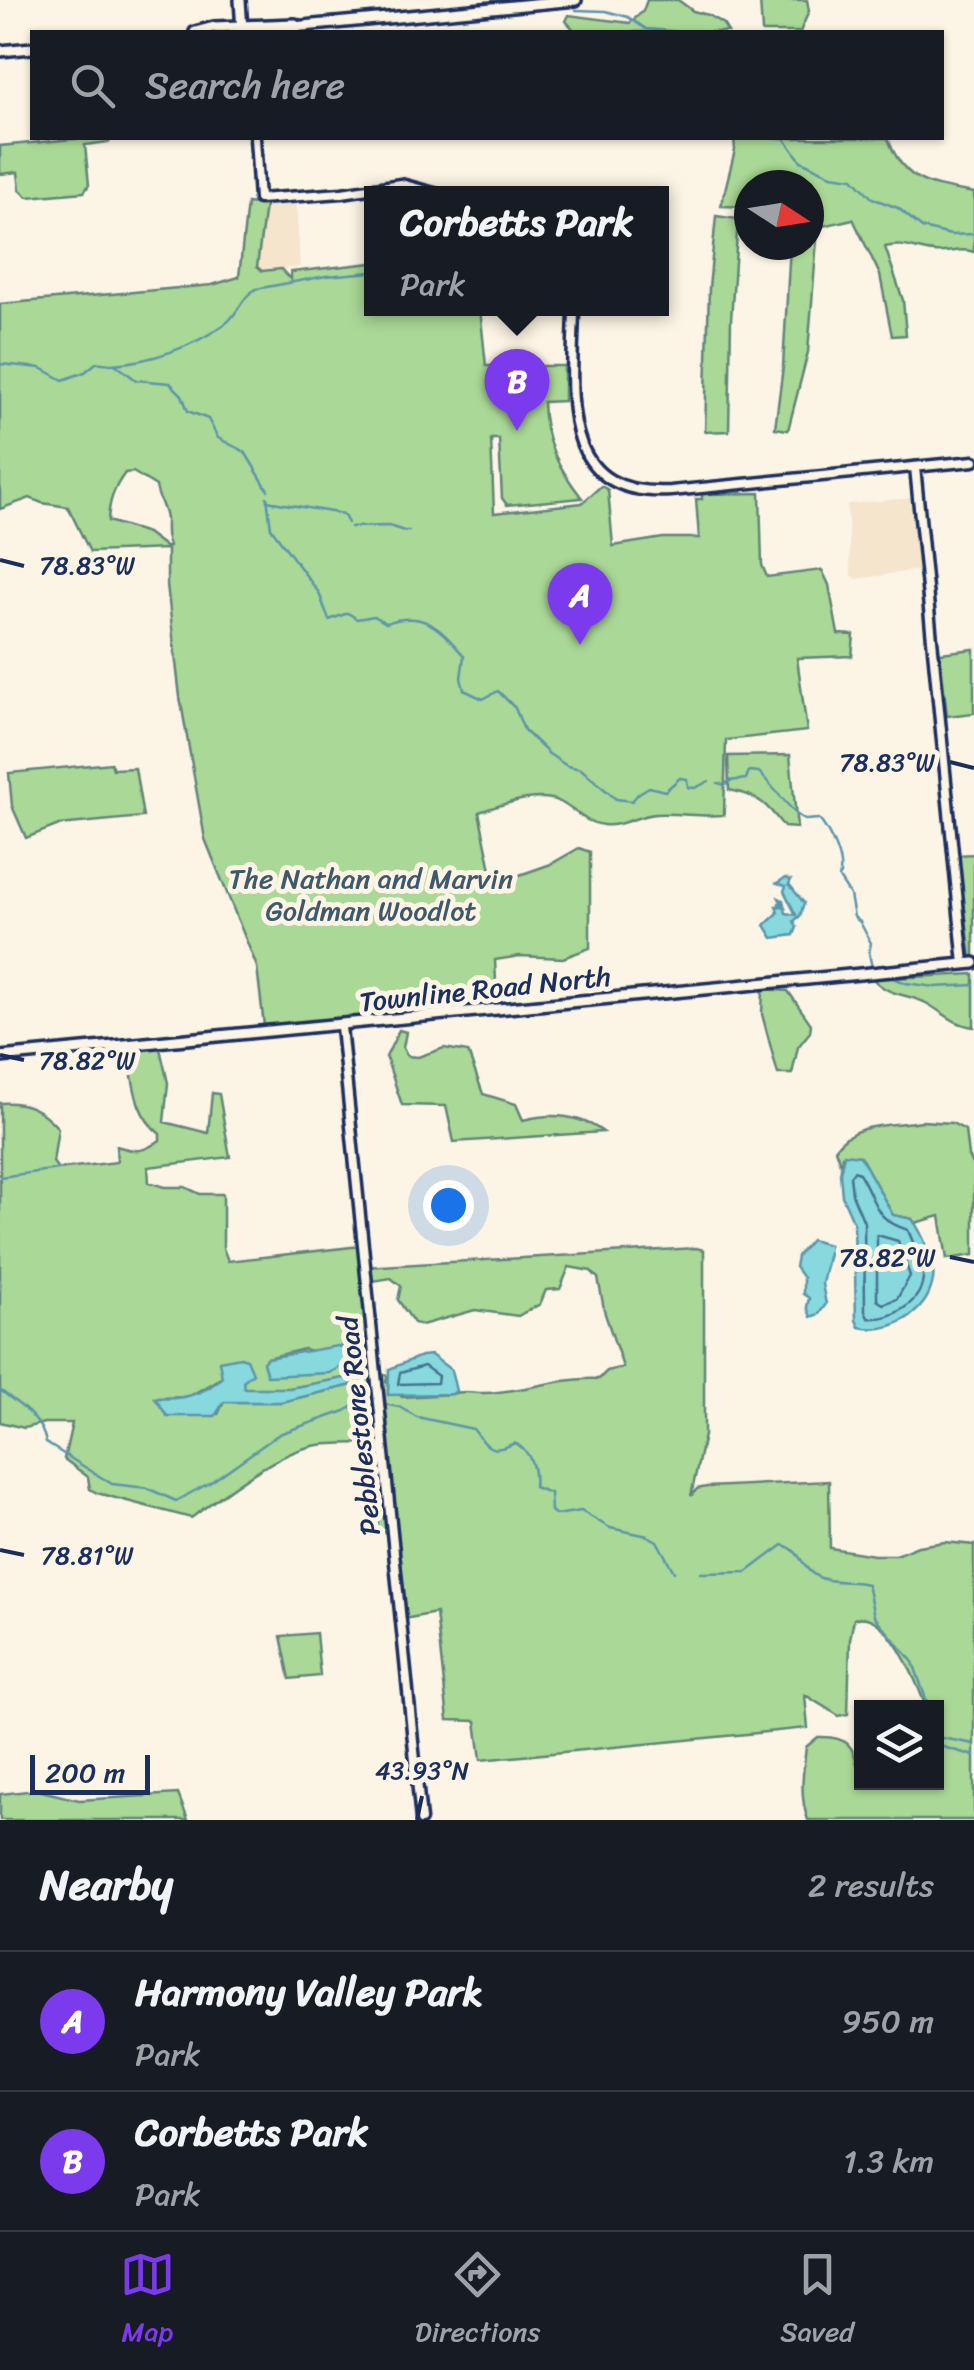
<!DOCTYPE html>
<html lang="en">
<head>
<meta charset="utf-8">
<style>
	:root { --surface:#171b24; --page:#242831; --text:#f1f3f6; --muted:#9ea1a6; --line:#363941; --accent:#7c3aed }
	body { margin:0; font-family:Sriracha,sans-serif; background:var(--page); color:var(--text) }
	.controls { position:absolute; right:30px; bottom:30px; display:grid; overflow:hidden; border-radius:0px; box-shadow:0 2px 8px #0004 }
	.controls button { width:90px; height:90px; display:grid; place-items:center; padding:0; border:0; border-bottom:2px solid var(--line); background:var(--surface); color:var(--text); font:50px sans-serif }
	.compass { position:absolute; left:734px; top:170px; width:90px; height:90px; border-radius:50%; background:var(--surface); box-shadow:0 2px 8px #0004; rotate:102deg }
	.scale { position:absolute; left:30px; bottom:25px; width:120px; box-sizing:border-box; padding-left:10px; border:5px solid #1b2f5e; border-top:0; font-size:28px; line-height:35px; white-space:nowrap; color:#1b2f5e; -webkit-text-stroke:8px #fcf5e5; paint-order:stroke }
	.you { position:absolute; left:448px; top:1205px; width:35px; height:35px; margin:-25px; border:8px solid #fff; border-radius:50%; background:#1a73e8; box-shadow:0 0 0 15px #1a73e833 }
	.badge { display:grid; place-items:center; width:65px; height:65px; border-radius:50%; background:var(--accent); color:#fff; font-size:32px; font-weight:700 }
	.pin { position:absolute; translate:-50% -82px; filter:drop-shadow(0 2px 5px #0008) }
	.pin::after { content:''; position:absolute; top:52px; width:35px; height:30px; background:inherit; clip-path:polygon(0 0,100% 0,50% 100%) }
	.popup { position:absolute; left:364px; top:186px; width:305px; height:130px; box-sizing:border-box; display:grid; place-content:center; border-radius:0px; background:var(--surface); filter:drop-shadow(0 2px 8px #0005); font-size:32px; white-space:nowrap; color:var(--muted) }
	.popup b { font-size:38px; color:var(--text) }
	.popup::after { content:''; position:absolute; left:50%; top:100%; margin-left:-20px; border:20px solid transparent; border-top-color:var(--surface) }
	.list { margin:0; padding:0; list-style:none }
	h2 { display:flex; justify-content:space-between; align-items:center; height:130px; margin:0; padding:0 40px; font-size:42px }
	h2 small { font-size:32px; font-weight:400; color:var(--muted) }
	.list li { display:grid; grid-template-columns:65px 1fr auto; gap:30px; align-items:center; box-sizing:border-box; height:140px; padding:0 40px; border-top:2px solid var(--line) }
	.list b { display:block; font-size:38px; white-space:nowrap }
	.list p { margin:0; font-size:32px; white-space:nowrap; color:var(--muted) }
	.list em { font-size:32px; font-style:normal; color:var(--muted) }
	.icon { flex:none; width:55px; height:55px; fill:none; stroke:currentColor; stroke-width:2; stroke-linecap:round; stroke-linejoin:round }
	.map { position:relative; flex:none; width:974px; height:1820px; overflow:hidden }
	.search { position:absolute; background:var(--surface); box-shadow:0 2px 8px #0004; left:30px; right:30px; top:30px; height:110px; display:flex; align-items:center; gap:25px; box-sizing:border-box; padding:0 35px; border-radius:0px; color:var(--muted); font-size:38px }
	.sheet { height:410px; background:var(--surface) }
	nav { display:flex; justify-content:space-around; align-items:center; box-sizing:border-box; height:140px; border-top:2px solid var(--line); background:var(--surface); font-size:28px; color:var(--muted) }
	nav a { display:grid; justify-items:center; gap:5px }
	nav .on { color:var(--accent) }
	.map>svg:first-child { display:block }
	.built { fill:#f4e5cc }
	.green { fill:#aad896; stroke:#62847a; stroke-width:2.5; fill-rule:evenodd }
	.water { fill:#87d9de; stroke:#5c95ab; stroke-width:2.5 }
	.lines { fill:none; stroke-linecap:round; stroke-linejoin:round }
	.shore { stroke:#467391; stroke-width:2.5 }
	.stream { stroke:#5c95ab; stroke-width:2.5 }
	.tertiary-casing { stroke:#1b2f5e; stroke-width:15 }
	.secondary-casing { stroke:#1b2f5e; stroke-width:16 }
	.tertiary { stroke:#fcf5e5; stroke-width:8 }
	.secondary { stroke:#fcf5e5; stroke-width:9 }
	.ticks { fill:none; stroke:#1b2f5e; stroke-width:4 }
	.labels { text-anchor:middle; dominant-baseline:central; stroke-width:10; stroke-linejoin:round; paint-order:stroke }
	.park-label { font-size:28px; fill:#3f596c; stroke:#fcf5e5 }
	.street-label { font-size:28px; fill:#1b2f5e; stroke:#fcf5e5 }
	.ticks-label { font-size:25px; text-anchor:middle; fill:#1b2f5e; stroke:#fcf5e5; stroke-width:10; stroke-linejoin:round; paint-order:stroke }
</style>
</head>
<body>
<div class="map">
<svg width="974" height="1820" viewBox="0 0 974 1820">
	<rect width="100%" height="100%" fill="#fcf5e5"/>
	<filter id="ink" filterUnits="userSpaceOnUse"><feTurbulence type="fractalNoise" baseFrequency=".01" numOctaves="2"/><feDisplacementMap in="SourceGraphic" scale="20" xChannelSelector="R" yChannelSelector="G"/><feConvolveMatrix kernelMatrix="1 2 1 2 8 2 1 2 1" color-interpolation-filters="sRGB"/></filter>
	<g filter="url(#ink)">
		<g class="built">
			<polygon points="296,199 300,267 262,271 257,268 264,201"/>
			<polygon points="910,498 918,570 857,579 851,575 847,504"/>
		</g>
		<g class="green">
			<polygon points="647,0 678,0 693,11 708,15 723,24 728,32 576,32 566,21 569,15 630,23 643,11"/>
			<polygon points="760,0 807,0 809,11 800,32 762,32"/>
			<polygon points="84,138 108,138 109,142 85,145 89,185 84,192 28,197 20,190 18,172 0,174 0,146"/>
			<path d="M734,138H888C904,184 930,185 974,193V252C961,247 948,254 934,252C916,250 903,242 885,247L903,300L906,335L892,336L880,275L853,219L818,227L808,352L788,430L775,428L783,367L790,245H809V185H749V207L721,206L735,150Z"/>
			<path d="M247,203L265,205L257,267L262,271L281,269L291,280V272L372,263V308L480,309L486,366H564V401L543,402C544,442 558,467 582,498L507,505L502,498L499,439H491L494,513L582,503L601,486L608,490L613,546L663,538H699L696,499H702V494L760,493L762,565L767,577L822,570L829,585L838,634L854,635L852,656L797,658L807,731L726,740L724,815C701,817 680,813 656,814C638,815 622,827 603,825C585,823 576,811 562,803C541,790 501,805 479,812L494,884L551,864L579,848L590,852V948L563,958L520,956L495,960L497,1003L264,1026L257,967L205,839L180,697L167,585V549L90,552L68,507L42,503L30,498L0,509V304L212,285L239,277ZM133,472L156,486C157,497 166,510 166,520C166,531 165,535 169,546L167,548L147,533L108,521C109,502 113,489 125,473Z"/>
			<polygon points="716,216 738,219 731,320 729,431 705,432 709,288"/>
			<polygon points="974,649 974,713 947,716 940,653"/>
			<path d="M790,755L797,828L784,827C767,804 758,795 729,790L728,756Z"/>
			<polygon points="111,763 113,769 135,768 143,817 59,825 26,838 12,806 9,773"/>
			<polygon points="974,854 974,958 971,958 958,855"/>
			<path d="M974,974V1027C953,1025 942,1011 924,1002C906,994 887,995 873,979Z"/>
			<polygon points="763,989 788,991 811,1024 810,1032 798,1047 792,1074 778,1074 776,1067 762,1014"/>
			<path d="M399,1030L406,1032L403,1048L407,1056L418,1057L444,1048L468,1052L483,1094L516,1104L523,1120C551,1113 578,1114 603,1132L454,1142L446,1106L402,1105L386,1057Z"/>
			<path d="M159,1044L168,1083L164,1122L208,1133L212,1093L219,1094L230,1157L148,1167L149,1182L165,1187H185L200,1194H223V1248L228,1261L361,1246L364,1267L696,1248L704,1250V1435L691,1496L697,1489L707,1487L829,1481L830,1548L874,1555H896L918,1546L945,1542L974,1545V1820H808C799,1795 803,1773 806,1747L818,1737C863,1735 851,1762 865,1786L874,1782H936V1708L926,1707C917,1683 887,1606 854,1619L850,1639L848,1714L839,1716L805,1695L808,1728L481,1760L476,1721L448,1720L436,1613L404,1619L396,1531L378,1533L377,1443C356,1444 334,1442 313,1446C274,1454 223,1494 191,1518L97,1493L90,1489L88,1477L64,1459L72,1423H44L24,1428L0,1422V1103C26,1101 41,1109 58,1128L53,1162L58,1169L117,1162L116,1146C136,1152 143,1153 160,1140V1134C133,1113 134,1081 127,1048ZM569,1267L591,1271L598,1278L605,1314L623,1367L607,1371L599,1379C560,1377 523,1392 484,1393C472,1393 462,1390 452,1394L402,1397L386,1382L388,1376L378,1373L366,1282L391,1278L401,1286L398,1300L414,1323L422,1325L475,1310L518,1316L540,1304L546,1290L560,1289ZM304,1349L349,1363C314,1380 298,1376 267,1358ZM222,1377L243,1381V1388L247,1389L290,1388L344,1378L356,1384L281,1402H224L218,1414L156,1398L188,1397Z"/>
			<path d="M922,1121L952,1123L965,1130L968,1156L974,1168V1255L947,1259L940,1216L915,1223L912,1219L893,1215L860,1156H842L841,1166L835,1149C853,1121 894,1126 922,1121Z"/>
			<polygon points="316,1633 320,1676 290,1679 281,1636"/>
			<polygon points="37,1790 79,1800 178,1794 188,1820 0,1820 0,1794"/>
		</g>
		<g class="water">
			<polygon points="785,878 791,880 789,884 804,903 800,916 794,921 797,927 794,935 773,938 765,925 778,913 776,906 783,907 778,903 782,904 779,898 783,900 786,913 796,915 784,891 786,886 777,883"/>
			<path d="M844,1154L860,1156L893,1215L912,1219C922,1232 936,1264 933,1280C927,1314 891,1334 859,1327L856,1320L854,1223L842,1196L840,1173Z"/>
			<polygon points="811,1240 829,1245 830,1248 822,1284 826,1304 819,1314 811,1317 807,1307 809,1298 803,1294 803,1278 795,1267 797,1256"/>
			<polygon points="337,1346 347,1348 350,1362 329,1373 267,1376 263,1362 267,1358"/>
			<polygon points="431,1355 451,1370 456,1391 452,1394 388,1395 389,1369 421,1356"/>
			<path d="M240,1357L247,1359L253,1373L243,1381L244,1388H290L344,1378L355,1379L356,1384L281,1402H224L215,1416H167L155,1398C181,1400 204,1395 222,1377L219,1361Z"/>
		</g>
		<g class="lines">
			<g class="shore">
				<path d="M854,1171L859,1173C877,1201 872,1219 908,1230C913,1243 924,1264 923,1278C921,1304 891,1320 868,1318L865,1311L864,1222L852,1194L850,1176Z"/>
				<polygon points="877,1235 898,1241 910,1276 897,1299 883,1304 877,1300"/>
				<polygon points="424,1366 438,1376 437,1383 398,1384 400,1373"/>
			</g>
			<g class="stream">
				<polyline points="576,10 606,11 628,17 646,29 683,32"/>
				<polyline points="784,138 801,161 831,175 853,178 872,198 898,208 922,228 951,235 974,234"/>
				<path d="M0,364L41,368L63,380L85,372L96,363C102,362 107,364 112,364C150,362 193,347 225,324C238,315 241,297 256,289L326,276L372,272"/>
				<polyline points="115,364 136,380 170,383 182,395 188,411 208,419 218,438 245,452 268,490"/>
				<path d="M267,497L271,528L319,593L329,620L348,613L357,619L374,616L386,623C424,610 440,628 464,656L461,678L464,690L483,699L498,691L515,708L524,730L549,754L567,766L581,769L616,799L632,801L639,793L649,787L665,791L680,778L687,779L688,787L695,788L709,781"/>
				<polyline points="267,501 343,514 348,523"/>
				<polyline points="350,527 389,526 404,531"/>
				<polyline points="406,531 409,531"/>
				<path d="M718,783L725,785L729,781L746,779L749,771L759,772L796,814L805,820L819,819C829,832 845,861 839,878L850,895L854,917L860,922L871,943L869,953L872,968"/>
				<polyline points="890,977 906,983 935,987 974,985"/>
				<polyline points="0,1177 58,1169"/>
				<path d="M0,1390C18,1404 42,1418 46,1443L112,1484L147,1488L176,1501L211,1482L279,1434L345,1411L365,1400L376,1403"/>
				<path d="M383,1404L399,1407L417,1417L473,1429C488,1447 489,1455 515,1443C531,1451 536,1470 534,1487L550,1493L551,1511L556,1515L581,1511L610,1528L648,1536L657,1541L674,1572"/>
				<path d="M701,1573L747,1572L783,1545C802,1550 802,1570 818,1577C834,1584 851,1580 867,1584L874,1616L913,1662L929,1708"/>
				<polyline points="936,1737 974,1744"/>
				<polyline points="936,1745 974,1756"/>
			</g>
			<defs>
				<g id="tertiary">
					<polyline points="255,138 259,199 342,193 401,184 438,194"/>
					<path d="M574,308C573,389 553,498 671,491L974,461"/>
					<polyline points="915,467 964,964"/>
					<polyline points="341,1027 421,1820"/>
				</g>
				<g id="secondary">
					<polyline points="240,0 242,30"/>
					<polyline points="195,32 214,27 295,24"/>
					<polyline points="240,32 576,0"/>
					<polyline points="0,51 32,48"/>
					<polyline points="0,1057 974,963"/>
				</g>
			</defs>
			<use href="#tertiary" class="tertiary-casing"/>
			<use href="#secondary" class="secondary-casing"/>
			<use href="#tertiary" class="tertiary"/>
			<use href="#secondary" class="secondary"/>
		</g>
	</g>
	<path class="ticks" d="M0,560L24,566M950,762L974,768M0,1055L24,1060M950,1257L974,1262M0,1550L24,1555M417,1820L422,1796"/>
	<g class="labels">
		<g class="park-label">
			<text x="371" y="878">The Nathan and Marvin<tspan x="371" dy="32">Goldman Woodlot</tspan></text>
		</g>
		<g class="street-label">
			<text transform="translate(485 989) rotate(-6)">Townline Road North</text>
			<text transform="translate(359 1426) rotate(-96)">Pebblestone Road</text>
		</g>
	</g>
	<g class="ticks-label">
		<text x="87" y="574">78.83°W</text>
		<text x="887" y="771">78.83°W</text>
		<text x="87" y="1069">78.82°W</text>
		<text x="887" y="1266">78.82°W</text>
		<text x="87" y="1564">78.81°W</text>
		<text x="422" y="1779">43.93°N</text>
	</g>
</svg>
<div class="controls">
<button><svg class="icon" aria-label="layers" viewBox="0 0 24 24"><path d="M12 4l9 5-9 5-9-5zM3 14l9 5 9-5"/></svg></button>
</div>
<svg class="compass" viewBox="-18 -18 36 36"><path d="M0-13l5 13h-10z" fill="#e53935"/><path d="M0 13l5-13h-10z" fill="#9ea1a6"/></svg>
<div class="scale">200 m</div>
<div class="you"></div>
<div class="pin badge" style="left:580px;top:645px">A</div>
<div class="pin badge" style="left:517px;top:431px">B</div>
<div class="popup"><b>Corbetts Park</b>Park</div>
<div class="search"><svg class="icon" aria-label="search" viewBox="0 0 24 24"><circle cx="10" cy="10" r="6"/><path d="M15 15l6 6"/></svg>Search here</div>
</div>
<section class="sheet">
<h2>Nearby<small>2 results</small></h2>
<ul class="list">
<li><span class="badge">A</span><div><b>Harmony Valley Park</b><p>Park</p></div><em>950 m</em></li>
<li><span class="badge">B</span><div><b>Corbetts Park</b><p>Park</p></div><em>1.3 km</em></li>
</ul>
</section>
<nav>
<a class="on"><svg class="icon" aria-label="map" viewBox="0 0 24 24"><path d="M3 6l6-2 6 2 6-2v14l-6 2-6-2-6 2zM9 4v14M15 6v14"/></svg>Map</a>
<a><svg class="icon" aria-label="directions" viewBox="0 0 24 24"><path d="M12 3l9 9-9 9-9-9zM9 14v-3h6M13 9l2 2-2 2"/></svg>Directions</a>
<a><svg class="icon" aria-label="saved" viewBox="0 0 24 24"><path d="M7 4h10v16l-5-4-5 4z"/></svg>Saved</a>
</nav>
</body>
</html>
